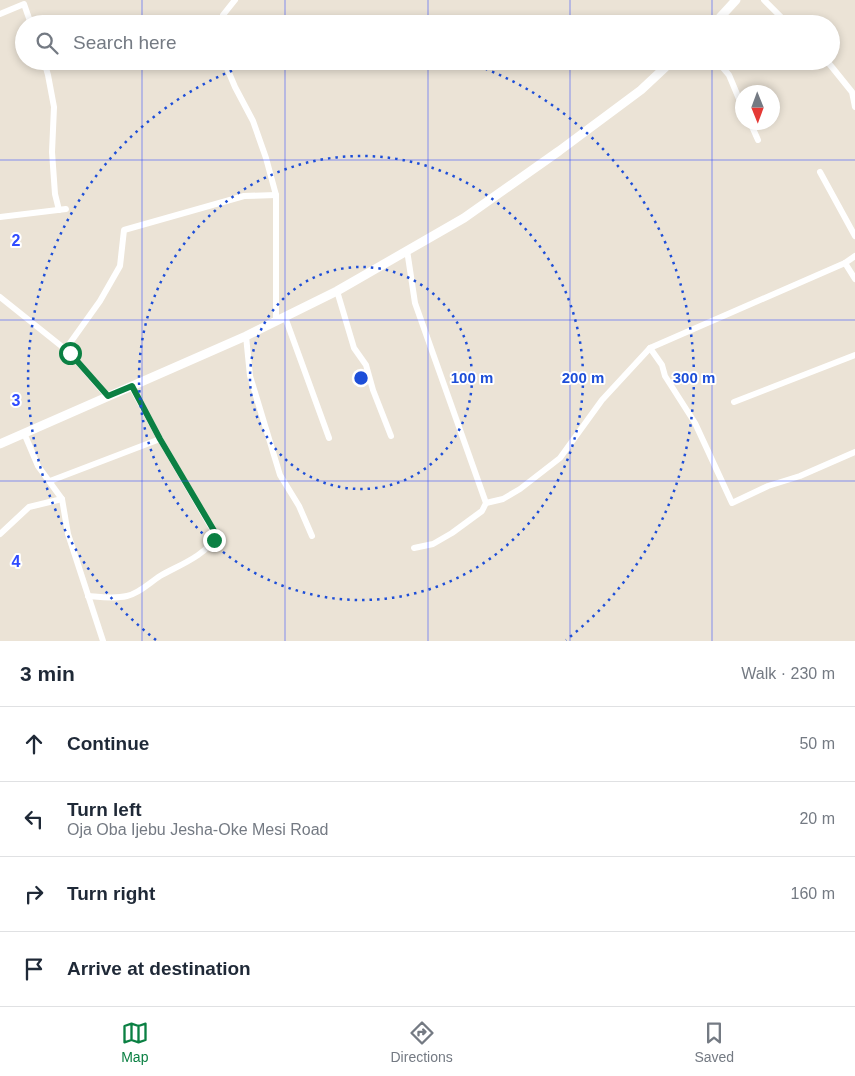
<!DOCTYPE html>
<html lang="en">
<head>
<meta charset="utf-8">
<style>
	:root { --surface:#fff; --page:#f6f6f7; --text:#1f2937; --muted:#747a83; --line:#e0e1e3; --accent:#0b8043 }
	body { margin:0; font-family:Arial,sans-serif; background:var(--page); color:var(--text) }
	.compass { position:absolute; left:735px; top:85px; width:45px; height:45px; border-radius:50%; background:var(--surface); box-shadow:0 2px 8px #0003; rotate:179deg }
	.stop { position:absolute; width:15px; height:15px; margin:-11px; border:4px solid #0b8043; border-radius:50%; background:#fff }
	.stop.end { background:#0b8043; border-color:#fff; box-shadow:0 1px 5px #0008 }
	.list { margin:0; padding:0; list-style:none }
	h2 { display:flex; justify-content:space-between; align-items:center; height:65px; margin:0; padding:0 20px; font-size:21px }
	h2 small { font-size:16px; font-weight:400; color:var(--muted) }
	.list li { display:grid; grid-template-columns:32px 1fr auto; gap:15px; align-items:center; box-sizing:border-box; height:75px; padding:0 20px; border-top:1px solid var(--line) }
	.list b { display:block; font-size:19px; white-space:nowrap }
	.list p { margin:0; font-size:16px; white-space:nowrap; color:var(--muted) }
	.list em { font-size:16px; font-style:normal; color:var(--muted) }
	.icon { flex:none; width:28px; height:28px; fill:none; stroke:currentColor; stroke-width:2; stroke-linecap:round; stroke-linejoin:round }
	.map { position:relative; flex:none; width:855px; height:641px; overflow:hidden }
	.search { position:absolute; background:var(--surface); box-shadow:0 2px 8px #0003; left:15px; right:15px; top:15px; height:55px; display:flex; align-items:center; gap:12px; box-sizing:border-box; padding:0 18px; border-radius:28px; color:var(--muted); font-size:19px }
	.sheet { height:365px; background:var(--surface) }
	nav { display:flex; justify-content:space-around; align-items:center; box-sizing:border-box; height:70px; border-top:1px solid var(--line); background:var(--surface); font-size:14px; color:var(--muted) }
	nav a { display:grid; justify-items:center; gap:2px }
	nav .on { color:var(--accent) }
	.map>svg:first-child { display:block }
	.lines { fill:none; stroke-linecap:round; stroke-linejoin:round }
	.street { stroke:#fff; stroke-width:6 }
	.secondary { stroke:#fff; stroke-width:9 }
	.route { stroke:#0b8043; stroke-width:6 }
	.grid { fill:none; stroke:#2f4bff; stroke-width:1; stroke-opacity:0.55 }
	.ring { fill:none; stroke:#1d4ed8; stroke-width:2.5; stroke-dasharray:2.5 5 }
	.grid-label { font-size:16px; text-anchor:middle; font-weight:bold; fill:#2f4bff; stroke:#fff; stroke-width:4; stroke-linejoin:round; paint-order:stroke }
	.centre { fill:#1d4ed8; stroke:#fff; stroke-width:2.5 }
	.ring-label { font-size:15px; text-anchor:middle; font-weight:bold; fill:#1d4ed8; stroke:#fff; stroke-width:4; stroke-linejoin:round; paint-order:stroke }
</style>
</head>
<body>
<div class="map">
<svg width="855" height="641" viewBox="0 0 855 641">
	<rect width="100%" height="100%" fill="#ebe3d6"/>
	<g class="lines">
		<g class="street">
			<polyline points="764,0 788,24"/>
			<polyline points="0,14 24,4 31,24"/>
			<polyline points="221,24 223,15 235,0"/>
			<polyline points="44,61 48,75 54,107 52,152 55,194 59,210"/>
			<polyline points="224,61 235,87 253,121 266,158 276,195 276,321"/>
			<polyline points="717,61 729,75 742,106"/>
			<polyline points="827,61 852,92 855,107"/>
			<polyline points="750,122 758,140"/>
			<polyline points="820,172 855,236"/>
			<polyline points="0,217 66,209"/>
			<polyline points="407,250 415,303 486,503 482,511 452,533 433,544 414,548"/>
			<polyline points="855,256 845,263 855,279"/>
			<polyline points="337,291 354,348 366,365 373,390 391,436"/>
			<polyline points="0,297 70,353 108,397"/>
			<polyline points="285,317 329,438"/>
			<polyline points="246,336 250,376 280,475 299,506 312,536"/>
			<polyline points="650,348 662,365 665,376 695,423 732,503 768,486 800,476 855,452"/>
			<polyline points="65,350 100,301 120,266 124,230 244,196 276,195"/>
			<polyline points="734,402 855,355"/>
			<polyline points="24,433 38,466 62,499 68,534 103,641"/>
			<polyline points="50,481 160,439"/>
			<polyline points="486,503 503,499 520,489 560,458 602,400 650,348 845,263"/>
			<polyline points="0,534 29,507 62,499"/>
			<path d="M88,596C101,597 114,599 127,596C140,593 149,583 160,576C177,566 206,556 216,536L215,534L160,439L131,386"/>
		</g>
		<g class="secondary">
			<polyline points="714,24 736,0"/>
			<polyline points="0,444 246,336 337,291 464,218 559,151 641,90 672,61"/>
		</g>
	</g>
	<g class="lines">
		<polyline class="route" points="70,353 108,396 132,386 160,439 216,534 214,540"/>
	</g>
	<path class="grid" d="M142,0V24M285,0V24M428,0V24M570,0V24M712,0V24M142,61V641M285,61V641M428,61V641M570,61V641M712,61V641M0,160H855M0,320H855M0,481H855"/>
	<g class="ring">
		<circle cx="361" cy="378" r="111"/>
		<circle cx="361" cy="378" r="222"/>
		<path d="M156 640A333 333 0 0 1 258 61M464 61A333 333 0 0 1 566 640"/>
	</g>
	<g class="grid-label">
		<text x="16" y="246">2</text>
		<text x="16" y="406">3</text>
		<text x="16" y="567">4</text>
	</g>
	<circle cx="361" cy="378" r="8" class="centre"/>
	<g class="ring-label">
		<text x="472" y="383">100 m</text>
		<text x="583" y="383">200 m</text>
		<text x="694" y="383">300 m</text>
	</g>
</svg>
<svg class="compass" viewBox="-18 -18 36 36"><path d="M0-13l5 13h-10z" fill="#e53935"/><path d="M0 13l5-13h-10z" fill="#747a83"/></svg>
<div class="stop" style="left:70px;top:353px"></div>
<div class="stop end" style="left:214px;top:540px"></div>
<div class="search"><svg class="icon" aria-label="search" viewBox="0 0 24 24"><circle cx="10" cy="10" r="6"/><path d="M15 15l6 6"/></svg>Search here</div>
</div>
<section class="sheet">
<h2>3 min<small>Walk · 230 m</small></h2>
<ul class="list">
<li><svg class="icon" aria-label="ahead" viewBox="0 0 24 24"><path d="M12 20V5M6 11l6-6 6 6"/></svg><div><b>Continue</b></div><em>50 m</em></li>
<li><svg class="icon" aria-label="left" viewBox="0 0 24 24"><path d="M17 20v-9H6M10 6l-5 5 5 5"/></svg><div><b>Turn left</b><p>Oja Oba Ijebu Jesha-Oke Mesi Road</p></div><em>20 m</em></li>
<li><svg class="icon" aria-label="right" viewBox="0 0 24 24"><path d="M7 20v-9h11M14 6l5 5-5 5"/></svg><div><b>Turn right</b></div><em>160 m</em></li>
<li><svg class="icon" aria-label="arrive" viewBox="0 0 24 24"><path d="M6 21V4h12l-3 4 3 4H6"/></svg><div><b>Arrive at destination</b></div></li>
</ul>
</section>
<nav>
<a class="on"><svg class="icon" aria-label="map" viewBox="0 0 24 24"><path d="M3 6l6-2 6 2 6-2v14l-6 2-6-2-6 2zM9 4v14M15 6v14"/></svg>Map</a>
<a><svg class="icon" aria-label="directions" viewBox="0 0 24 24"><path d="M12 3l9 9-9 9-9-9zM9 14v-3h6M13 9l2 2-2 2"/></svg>Directions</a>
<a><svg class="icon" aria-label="saved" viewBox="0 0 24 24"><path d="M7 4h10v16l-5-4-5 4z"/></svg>Saved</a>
</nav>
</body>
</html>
